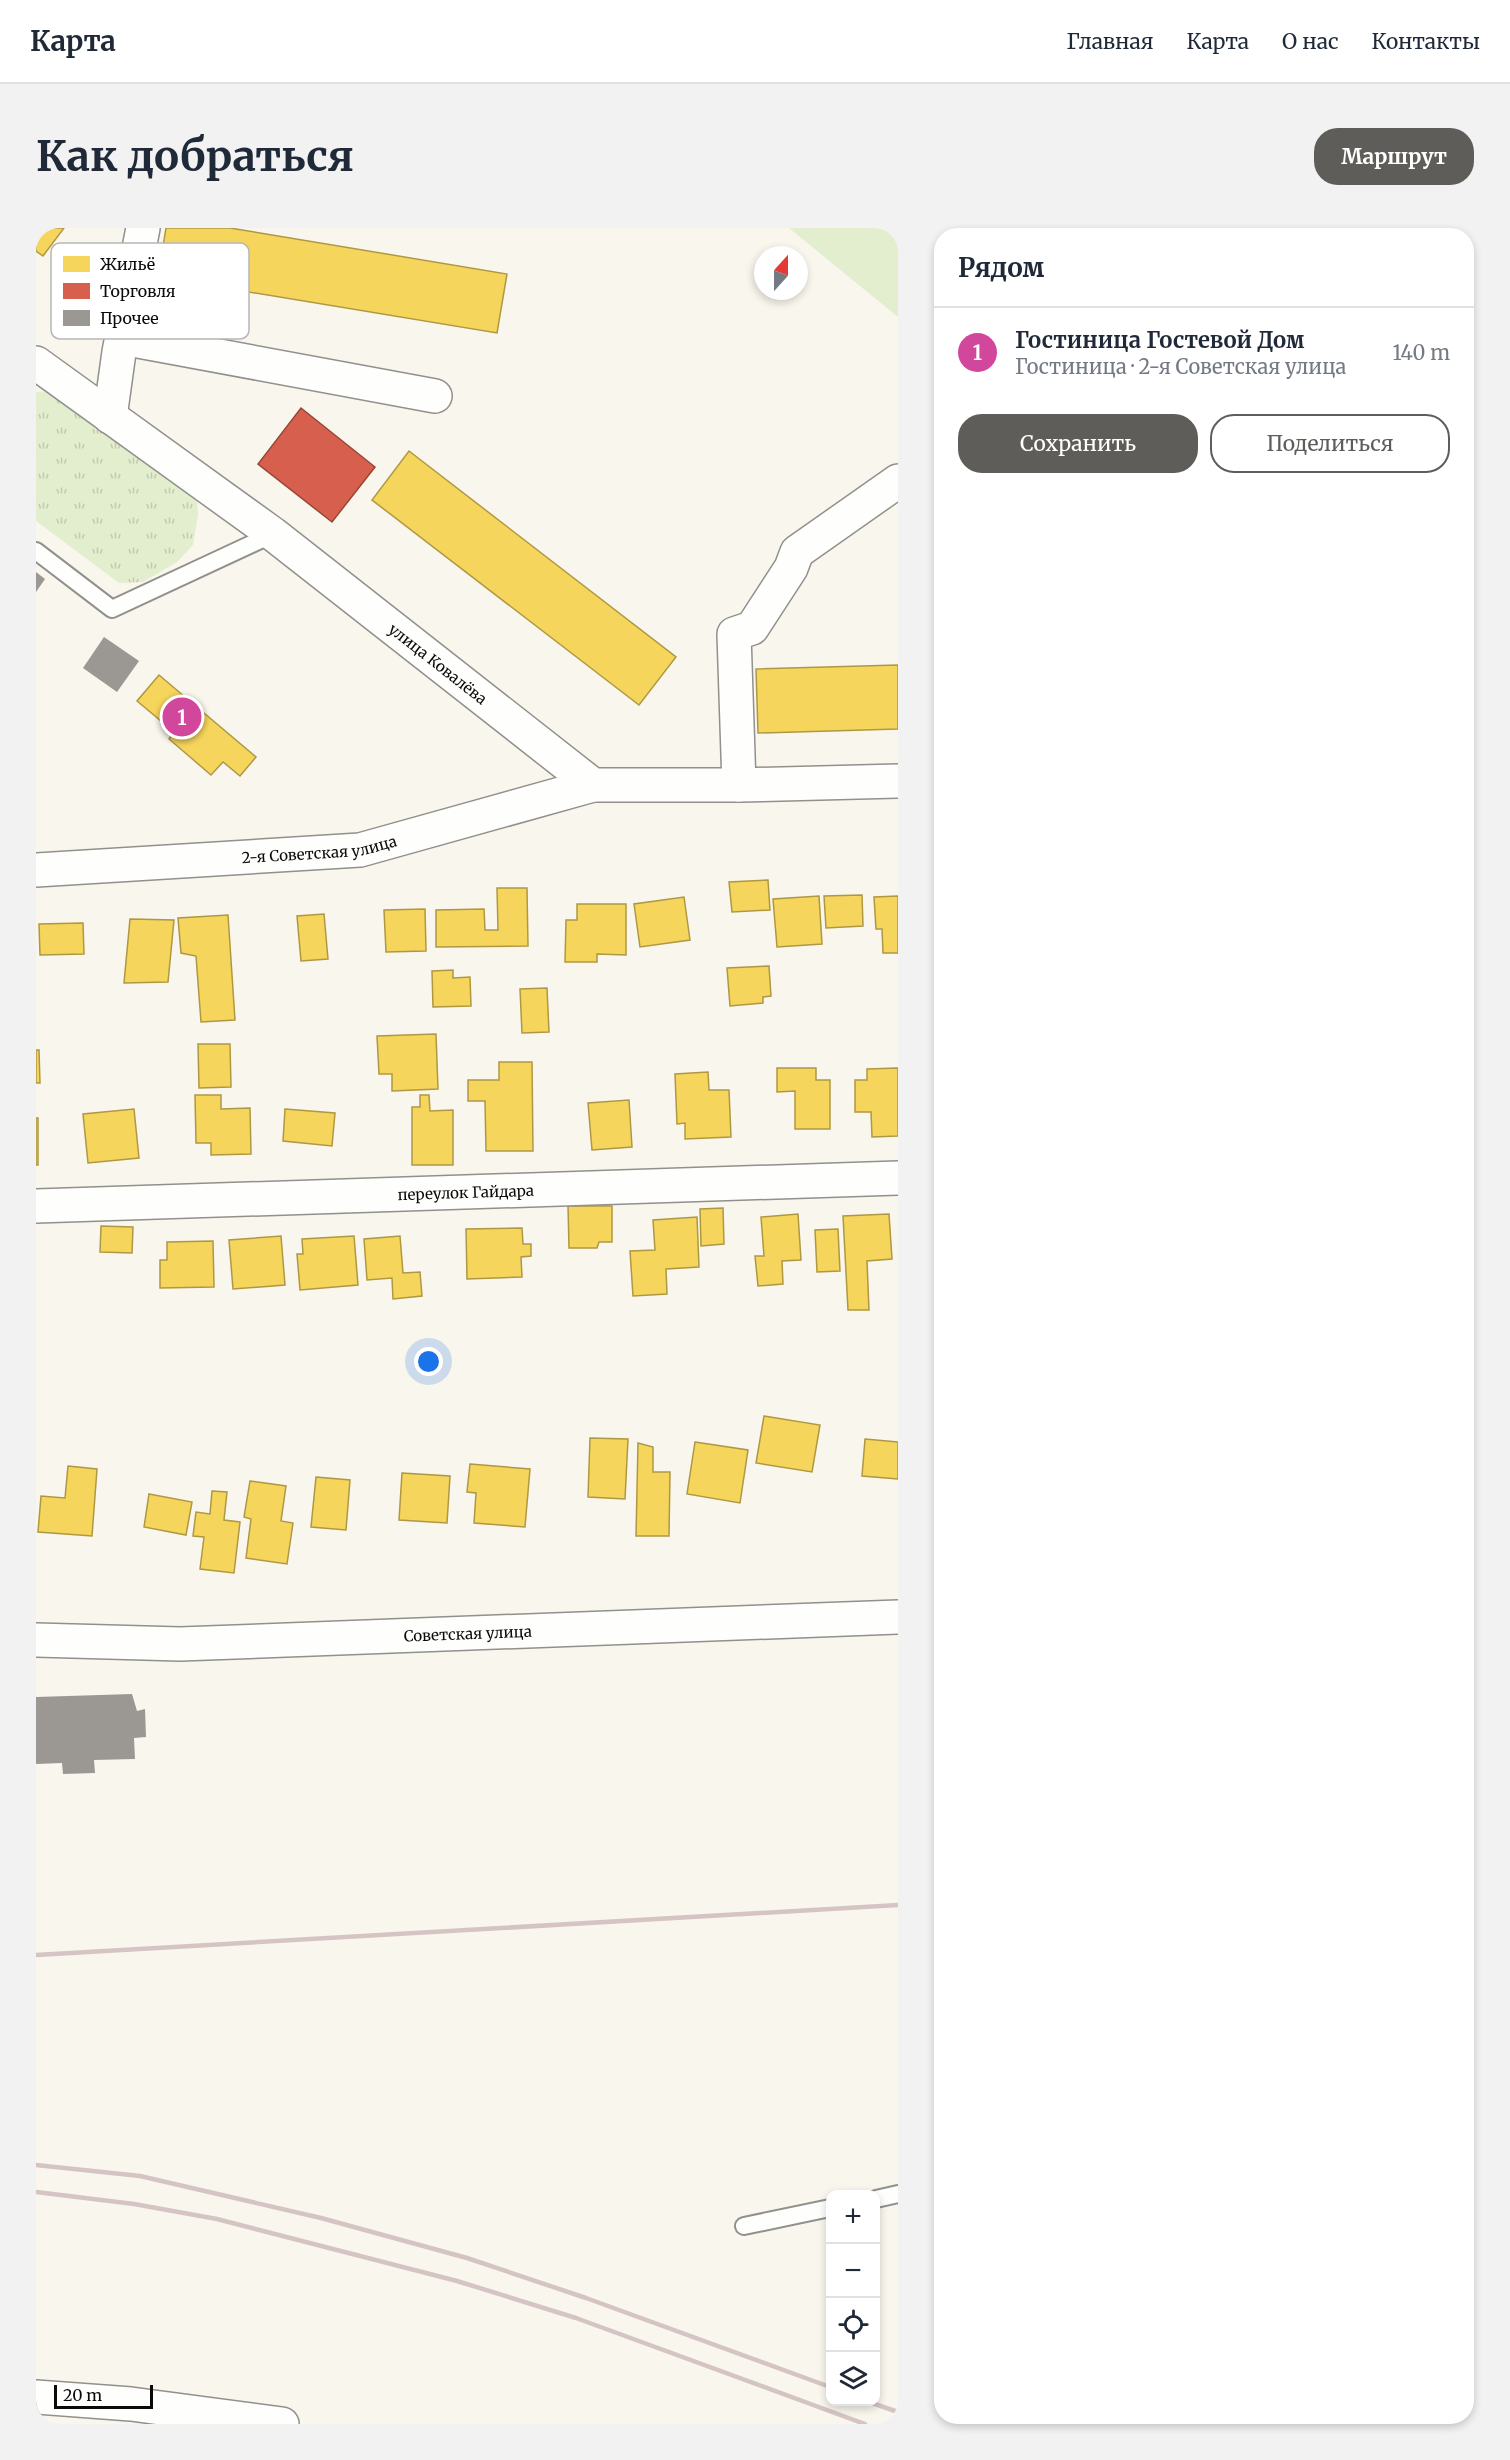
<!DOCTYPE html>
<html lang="ru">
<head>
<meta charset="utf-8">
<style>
	:root { --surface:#fff; --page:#f2f2f3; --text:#1f2937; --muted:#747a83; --line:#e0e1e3; --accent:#5e5d59 }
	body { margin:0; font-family:Merriweather,serif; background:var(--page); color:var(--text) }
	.controls { position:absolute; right:18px; bottom:18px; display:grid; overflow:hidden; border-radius:12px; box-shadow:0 3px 9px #0003 }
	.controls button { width:54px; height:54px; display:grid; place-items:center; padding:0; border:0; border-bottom:2px solid var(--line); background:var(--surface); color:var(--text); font:30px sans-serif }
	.compass { position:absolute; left:718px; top:18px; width:54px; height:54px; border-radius:50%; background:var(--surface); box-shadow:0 3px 9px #0003; rotate:21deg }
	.scale { position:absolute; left:18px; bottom:15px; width:99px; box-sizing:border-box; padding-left:6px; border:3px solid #0a0a0a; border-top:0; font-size:16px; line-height:21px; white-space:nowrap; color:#0a0a0a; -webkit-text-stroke:4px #fff; paint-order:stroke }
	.you { position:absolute; left:393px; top:1134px; width:21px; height:21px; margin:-15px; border:4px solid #fff; border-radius:50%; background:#1a73e8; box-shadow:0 0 0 9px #1a73e833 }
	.badge { display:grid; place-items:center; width:39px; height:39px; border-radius:50%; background:var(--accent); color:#fff; font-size:20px; font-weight:700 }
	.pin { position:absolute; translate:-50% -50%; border:3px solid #fff; box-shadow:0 2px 6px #0006 }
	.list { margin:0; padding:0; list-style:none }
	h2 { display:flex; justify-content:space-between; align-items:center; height:78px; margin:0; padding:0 24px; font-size:26px }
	h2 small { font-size:20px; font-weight:400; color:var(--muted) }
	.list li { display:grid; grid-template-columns:39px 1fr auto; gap:18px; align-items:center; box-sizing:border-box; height:90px; padding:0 24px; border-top:2px solid var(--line) }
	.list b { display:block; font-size:22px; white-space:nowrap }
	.list p { margin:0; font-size:20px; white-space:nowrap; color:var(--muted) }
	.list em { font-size:20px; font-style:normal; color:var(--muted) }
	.actions { display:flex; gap:12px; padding:18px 24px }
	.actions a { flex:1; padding:14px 0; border:2px solid var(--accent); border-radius:24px; text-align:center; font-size:21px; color:var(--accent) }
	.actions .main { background:var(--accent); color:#fff }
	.icon { flex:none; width:33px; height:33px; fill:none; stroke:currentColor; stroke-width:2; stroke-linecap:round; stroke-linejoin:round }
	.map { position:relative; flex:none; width:862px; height:2196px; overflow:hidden; border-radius:24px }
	header { display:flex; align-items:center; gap:36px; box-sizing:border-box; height:84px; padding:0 30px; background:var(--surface); border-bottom:2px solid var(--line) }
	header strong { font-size:28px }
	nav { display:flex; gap:33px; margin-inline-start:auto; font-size:21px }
	.intro { display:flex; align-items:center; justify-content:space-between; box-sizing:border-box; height:144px; padding:0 36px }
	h1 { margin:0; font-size:42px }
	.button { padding:15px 27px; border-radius:24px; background:var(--accent); color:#fff; font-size:21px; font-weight:700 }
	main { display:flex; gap:36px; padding:0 36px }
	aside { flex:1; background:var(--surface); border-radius:24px; box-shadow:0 3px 9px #0003 }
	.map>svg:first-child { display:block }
	.grass { fill:url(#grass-tufts) }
	.park { fill:#e2eecd }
	.homes { fill:#f6d55c; stroke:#af9843; stroke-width:1.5 }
	.shops { fill:#d6604d; stroke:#994639; stroke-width:1.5 }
	.building { fill:#9b9893 }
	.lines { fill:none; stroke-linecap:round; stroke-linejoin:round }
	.service-casing { stroke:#92908c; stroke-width:20 }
	.minor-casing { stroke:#92908c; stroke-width:36 }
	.service { stroke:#fefefc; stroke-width:16 }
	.minor { stroke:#fefefc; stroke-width:33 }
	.rail { stroke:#d5c4c4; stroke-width:4.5 }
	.labels { text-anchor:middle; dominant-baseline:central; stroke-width:6; stroke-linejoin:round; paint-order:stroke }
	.street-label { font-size:15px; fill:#0a0a0a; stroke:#fff }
	.key { fill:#fff; stroke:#b6b6b6; stroke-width:1.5 }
	.key-label { font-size:16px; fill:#0a0a0a }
</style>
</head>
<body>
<header>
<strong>Карта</strong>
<nav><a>Главная</a><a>Карта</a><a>О нас</a><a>Контакты</a></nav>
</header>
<div class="intro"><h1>Как добраться</h1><a class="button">Маршрут</a></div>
<main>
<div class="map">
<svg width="862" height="2196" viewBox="0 0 862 2196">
	<defs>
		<pattern id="grass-tufts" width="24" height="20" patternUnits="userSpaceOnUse" patternTransform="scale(1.5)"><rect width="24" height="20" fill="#e2eecd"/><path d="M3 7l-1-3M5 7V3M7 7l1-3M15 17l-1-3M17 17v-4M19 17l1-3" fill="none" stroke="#c1cbaf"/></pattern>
	</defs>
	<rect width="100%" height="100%" fill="#f9f6ed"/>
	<polygon class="grass" points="18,163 161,273 162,287 157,317 141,334 107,354 83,355 0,293 0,164"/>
	<polygon class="park" points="753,0 862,0 862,89"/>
	<g class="homes">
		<polygon points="0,0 28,0 7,28 0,23"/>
		<polygon points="130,0 194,0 471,46 461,105 122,49"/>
		<polygon points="373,223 640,429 603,477 336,272"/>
		<polygon points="862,437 862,501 722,505 720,441"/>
		<polygon points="123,447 220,529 204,548 187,534 175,547 133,511 138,504 101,473"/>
		<polygon points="732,652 734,682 696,684 693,654"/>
		<polygon points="461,660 491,660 492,718 400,719 400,682 448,681 449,702 462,702"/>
		<polygon points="826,667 827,698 790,700 788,668"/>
		<polygon points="783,668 786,716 741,719 737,671"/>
		<polygon points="862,668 862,725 847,725 846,701 840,701 838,669"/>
		<polygon points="648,669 654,712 604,719 598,676"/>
		<polygon points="541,676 590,676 590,727 561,726 561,734 529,734 530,692 541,692"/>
		<polygon points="389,681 390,723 350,724 348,682"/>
		<polygon points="288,686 292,731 265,733 261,688"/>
		<polygon points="192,687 199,792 165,794 160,728 145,725 142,690"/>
		<polygon points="94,691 138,692 132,754 88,755"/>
		<polygon points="47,695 48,726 4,727 3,696"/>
		<polygon points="733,738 735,768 727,769 727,775 694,778 691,740"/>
		<polygon points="417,742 417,750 434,749 435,778 397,779 396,743"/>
		<polygon points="511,760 513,804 486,805 484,761"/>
		<polygon points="400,806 402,861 356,863 356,846 343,846 341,808"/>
		<polygon points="162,816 194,816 195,859 163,860"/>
		<polygon points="0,822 3,822 4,855 0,855"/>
		<polygon points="463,834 496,834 497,923 450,923 449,873 432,873 432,852 463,852"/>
		<polygon points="741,840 780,840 780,852 794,852 794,901 759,901 759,863 741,864"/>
		<polygon points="862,840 862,908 836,909 835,884 819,884 819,852 831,852 831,841"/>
		<polygon points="672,844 673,862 693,862 695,909 649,911 649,895 641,896 639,846"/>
		<polygon points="159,867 185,867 185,881 214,880 215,926 175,927 175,915 160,915"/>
		<polygon points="384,867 393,867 394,883 417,882 417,937 376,937 376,879 384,879"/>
		<polygon points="593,872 596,919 556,922 552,875"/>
		<polygon points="98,881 103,930 52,935 47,886"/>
		<polygon points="249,881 299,885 296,918 247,913"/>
		<rect x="0" y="890" width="2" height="47"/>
		<polygon points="532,978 576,978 576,1014 563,1014 561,1020 533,1020"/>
		<polygon points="687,980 688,1016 665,1018 664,981"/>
		<polygon points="762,986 765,1032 746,1033 747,1056 722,1058 719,1028 728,1028 725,989"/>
		<polygon points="853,986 856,1031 831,1033 833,1082 812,1082 807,988"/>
		<polygon points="661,989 663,1039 630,1041 631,1066 597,1068 594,1023 619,1022 617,992"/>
		<polygon points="65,998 97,999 96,1025 64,1024"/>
		<polygon points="486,1000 487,1016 495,1016 495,1028 485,1029 486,1049 431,1051 430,1001"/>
		<polygon points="802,1001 804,1043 781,1044 779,1002"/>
		<polygon points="245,1008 249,1057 197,1061 193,1012"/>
		<polygon points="318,1008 322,1057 264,1062 261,1026 267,1026 266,1011"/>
		<polygon points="364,1008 367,1045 384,1044 386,1068 357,1071 356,1050 331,1052 328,1011"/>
		<polygon points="177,1013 178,1059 124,1060 124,1032 131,1032 131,1014"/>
		<polygon points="728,1188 784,1197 776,1244 720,1235"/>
		<polygon points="554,1210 592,1211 589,1271 552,1269"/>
		<polygon points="829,1211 862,1214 862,1251 826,1248"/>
		<polygon points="659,1214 712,1222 704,1275 651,1266"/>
		<polygon points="602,1215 617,1219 617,1244 634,1244 633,1308 600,1308"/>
		<polygon points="434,1236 494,1241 489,1299 438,1295 440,1265 431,1264"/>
		<polygon points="32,1238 61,1241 56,1308 2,1304 5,1268 29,1270"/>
		<polygon points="366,1245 414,1248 411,1295 363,1292"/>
		<polygon points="280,1249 314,1252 310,1302 275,1299"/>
		<polygon points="214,1253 250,1258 245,1293 257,1295 251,1336 210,1330 215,1291 208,1289"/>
		<polygon points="176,1263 191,1264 188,1292 204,1294 198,1345 164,1341 168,1309 157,1308 160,1284 174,1286"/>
		<polygon points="113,1266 156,1274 150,1307 108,1299"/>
	</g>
	<polygon class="shops" points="265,180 339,239 296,294 222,236"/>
	<g class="building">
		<polygon points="0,344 9,351 0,364"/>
		<polygon points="68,409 103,433 81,464 47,440"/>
		<polygon points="96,1466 101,1483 109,1481 110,1509 98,1510 99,1531 58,1532 59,1545 27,1546 26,1535 0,1536 0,1469"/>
	</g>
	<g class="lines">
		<defs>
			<g id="service">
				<polyline points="0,323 76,381 237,306"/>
				<polyline points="840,1971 862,1966"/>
				<polyline points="708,1998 794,1980"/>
			</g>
			<g id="minor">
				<polyline points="86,110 399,168"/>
				<path id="s1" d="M0,135L237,306L557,557H703L862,553"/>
				<polyline points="74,189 83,124 107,0"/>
				<polyline points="703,557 698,406 716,400 755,340 761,324 862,253"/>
				<path id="s2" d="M0,642L324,622L557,557"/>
				<path id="s3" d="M0,978L862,950"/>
				<path id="s4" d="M0,1412L144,1416L862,1389"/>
				<polyline points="0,2169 95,2176 246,2196"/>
			</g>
		</defs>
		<use href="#service" class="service-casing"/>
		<use href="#minor" class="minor-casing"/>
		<use href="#service" class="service"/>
		<use href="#minor" class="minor"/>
		<g class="rail">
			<polyline points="0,1727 862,1677"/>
			<polyline points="0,1937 104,1948 285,1990 431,2030 550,2070 794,2159"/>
			<polyline points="0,1964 98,1976 181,1991 421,2053 540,2090 829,2196"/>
			<polyline points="833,2174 862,2184"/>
		</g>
	</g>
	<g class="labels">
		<g class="street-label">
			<text stroke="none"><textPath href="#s1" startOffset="502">улица Ковалёва</textPath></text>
			<text stroke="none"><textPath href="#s2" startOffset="284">2-я Советская улица</textPath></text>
			<text stroke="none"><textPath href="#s3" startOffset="430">переулок Гайдара</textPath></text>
			<text stroke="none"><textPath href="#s4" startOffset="432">Советская улица</textPath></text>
		</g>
	</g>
	<rect x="15" y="15" width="198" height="96" rx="9" class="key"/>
	<rect x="27" y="28" width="27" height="16" fill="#f6d55c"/>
	<rect x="27" y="55" width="27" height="16" fill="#d6604d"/>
	<rect x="27" y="82" width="27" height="16" fill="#9b9893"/>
	<g class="key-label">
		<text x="64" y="42">Жильё</text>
		<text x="64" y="69">Торговля</text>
		<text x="64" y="96">Прочее</text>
	</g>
</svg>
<div class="controls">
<button>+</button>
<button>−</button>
<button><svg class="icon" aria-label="locate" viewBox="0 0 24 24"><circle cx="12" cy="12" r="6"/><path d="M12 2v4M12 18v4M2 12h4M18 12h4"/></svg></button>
<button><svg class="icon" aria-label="layers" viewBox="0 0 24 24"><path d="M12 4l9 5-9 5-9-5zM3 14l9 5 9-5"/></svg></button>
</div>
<svg class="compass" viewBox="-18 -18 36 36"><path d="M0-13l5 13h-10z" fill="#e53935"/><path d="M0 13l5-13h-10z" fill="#747a83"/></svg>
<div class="scale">20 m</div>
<div class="you"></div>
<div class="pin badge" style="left:146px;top:489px;background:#d1479c">1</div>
</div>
<aside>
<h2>Рядом<small></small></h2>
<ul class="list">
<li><span class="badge" style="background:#d1479c">1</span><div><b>Гостиница Гостевой Дом</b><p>Гостиница · 2-я Советская улица</p></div><em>140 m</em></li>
</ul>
<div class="actions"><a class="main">Сохранить</a><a>Поделиться</a></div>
</aside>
</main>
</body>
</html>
